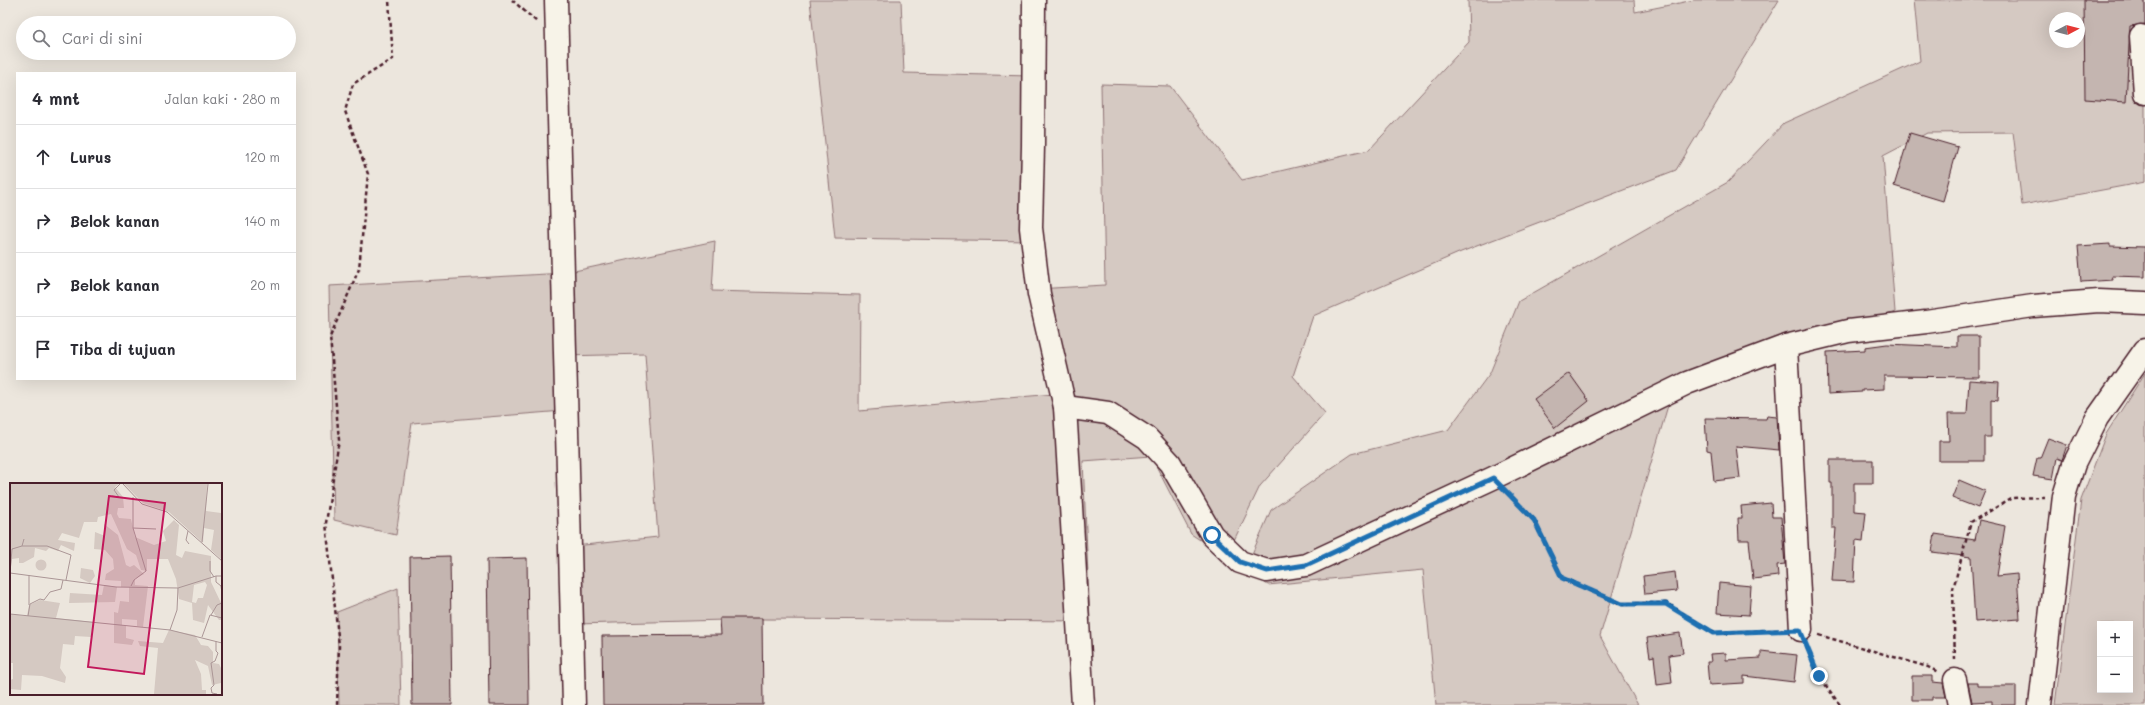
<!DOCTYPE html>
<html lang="id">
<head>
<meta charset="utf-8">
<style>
	:root { --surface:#fff; --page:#f7f7f7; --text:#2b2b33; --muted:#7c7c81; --line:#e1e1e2 }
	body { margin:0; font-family:Mali,sans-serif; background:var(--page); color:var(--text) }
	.controls { position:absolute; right:12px; bottom:12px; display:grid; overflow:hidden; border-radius:0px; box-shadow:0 4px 16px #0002 }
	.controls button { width:36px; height:36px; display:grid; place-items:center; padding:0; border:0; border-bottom:1px solid var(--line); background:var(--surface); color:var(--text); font:20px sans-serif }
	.compass { position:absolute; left:2049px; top:12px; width:36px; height:36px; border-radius:50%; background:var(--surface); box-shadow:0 4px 16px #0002; rotate:83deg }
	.stop { position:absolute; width:12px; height:12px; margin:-9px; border:3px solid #1f6fb2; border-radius:50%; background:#fff }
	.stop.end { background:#1f6fb2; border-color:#fff; box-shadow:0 1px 4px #0008 }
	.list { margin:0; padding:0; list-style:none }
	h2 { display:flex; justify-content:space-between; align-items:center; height:52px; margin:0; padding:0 16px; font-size:17px }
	h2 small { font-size:13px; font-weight:400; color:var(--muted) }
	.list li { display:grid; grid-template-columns:26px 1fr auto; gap:12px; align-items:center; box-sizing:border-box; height:64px; padding:0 16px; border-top:1px solid var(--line) }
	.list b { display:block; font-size:15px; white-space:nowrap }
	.list em { font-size:13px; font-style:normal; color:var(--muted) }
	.icon { flex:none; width:22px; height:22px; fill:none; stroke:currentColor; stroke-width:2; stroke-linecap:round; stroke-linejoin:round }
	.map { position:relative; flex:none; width:2145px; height:705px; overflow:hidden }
	.search { position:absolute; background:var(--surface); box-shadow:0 4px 16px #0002; left:16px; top:16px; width:280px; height:44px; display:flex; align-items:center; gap:10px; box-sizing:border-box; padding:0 14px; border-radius:22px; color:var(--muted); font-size:15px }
	.panel { position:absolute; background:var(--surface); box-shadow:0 4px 16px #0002; left:16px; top:72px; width:280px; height:308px; border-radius:0px }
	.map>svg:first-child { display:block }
	.green { fill:#d5c9c2; stroke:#907476; fill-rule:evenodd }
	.building { fill:#c4b5b0; stroke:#4a1f2b }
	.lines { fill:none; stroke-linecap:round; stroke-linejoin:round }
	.minor-casing { stroke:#4a1f2b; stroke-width:25 }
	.path { stroke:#4a1f2b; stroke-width:2.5; stroke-dasharray:4 3; stroke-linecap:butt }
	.minor { stroke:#f7f3e8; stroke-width:22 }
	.route { stroke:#1f6fb2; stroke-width:5 }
	.inset-road { fill:none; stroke:#ab9696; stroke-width:1 }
	.view { fill:#c2185b; fill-opacity:0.15; stroke:#c2185b; stroke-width:2 }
	.inset-edge { fill:none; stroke:#4a1f2b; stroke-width:2 }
</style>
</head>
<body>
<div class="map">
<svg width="2145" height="705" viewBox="0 0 2145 705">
	<rect width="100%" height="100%" fill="#ece6dd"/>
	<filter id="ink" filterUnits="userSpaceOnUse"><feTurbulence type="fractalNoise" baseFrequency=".025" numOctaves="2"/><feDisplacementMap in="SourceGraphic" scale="8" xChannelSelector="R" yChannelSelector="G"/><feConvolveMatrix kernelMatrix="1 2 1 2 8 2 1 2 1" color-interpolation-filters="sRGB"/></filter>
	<g filter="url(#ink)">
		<g class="green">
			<polygon points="810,0 901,0 904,73 1031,76 1028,241 835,238"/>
			<polygon points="1468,0 1634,0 1635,12 1694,0 1779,0 1676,170 1461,252 1313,316 1293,376 1325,413 1260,486 1226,557 1191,534 1151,456 1083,461 1090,621 763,619 576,624 575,546 658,537 645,354 564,356 563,411 412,423 396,535 334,520 329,286 565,273 715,241 712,291 860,295 859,411 1054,394 1036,289 1105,285 1101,84 1170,86 1242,180 1369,150 1469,42"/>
			<path d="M1914,0H2145V182L2022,205L2013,132L1927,133L1883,156L1895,312L1672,392L1600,636L1638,705H1436L1423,570L1268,585L1245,570L1271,510L1352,454L1448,430L1490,373L1519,301L1728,182L1784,123L1920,61ZM2055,18H2079V42H2055Z"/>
			<path d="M2145,373V705H2055L2081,500L2106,434ZM2100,624H2130V690H2100Z"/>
			<polygon points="398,588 401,705 339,705 337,612"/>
		</g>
		<g class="building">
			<polygon points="2084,0 2145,0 2145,24 2130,26 2126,102 2085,99"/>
			<polygon points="1910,133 1958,147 1943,201 1894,186"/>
			<polygon points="2110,244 2110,246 2145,247 2145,277 2112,276 2113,280 2081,282 2078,246"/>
			<polygon points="1957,336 1979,336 1979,377 1884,376 1884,389 1862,390 1862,392 1828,394 1827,352 1865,350 1865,347 1887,344 1957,347"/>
			<polygon points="1569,373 1589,401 1555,428 1534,399"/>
			<polygon points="1969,380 1999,382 1998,401 1991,400 1991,437 1984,437 1984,461 1939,461 1939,441 1949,441 1948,414 1967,414"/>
			<polygon points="1767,416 1777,417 1779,450 1736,446 1740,478 1714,481 1711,451 1707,450 1705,418 1766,419"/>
			<polygon points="2048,438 2067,445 2062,460 2057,458 2053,479 2033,476 2037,458 2040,458"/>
			<polygon points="1830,460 1873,460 1873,483 1854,483 1854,511 1866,512 1863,541 1856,540 1854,582 1832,581 1836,528 1832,528 1832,483 1830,483"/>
			<polygon points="1959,480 1985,491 1978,508 1952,498"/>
			<polygon points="1771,503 1772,517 1781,517 1785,564 1777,565 1778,576 1753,579 1749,540 1739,540 1738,518 1742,518 1741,506"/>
			<polygon points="1979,520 2005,526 1997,576 2017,574 2020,619 1975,622 1971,557 1932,552 1935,534 1975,540"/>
			<polygon points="450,556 452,705 412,705 410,557"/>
			<polygon points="527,558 529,705 489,705 487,559"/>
			<polygon points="1675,572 1677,591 1645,594 1643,576"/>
			<polygon points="1719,583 1751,586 1749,615 1717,613"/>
			<polygon points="720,618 762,618 763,705 603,705 602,636 721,635"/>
			<polygon points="1680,633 1683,653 1669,655 1672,683 1657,685 1654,656 1650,657 1647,638"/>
			<polygon points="1761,651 1797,655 1794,682 1744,676 1744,683 1709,685 1707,662 1711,662 1710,654 1726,653 1726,660 1761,658"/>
			<polygon points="1912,676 1932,676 1932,682 1943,683 1946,697 1932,697 1932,700 1912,700"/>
			<polygon points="1968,683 1977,683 1977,686 2016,686 2016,705 1992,705 1992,701 1972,702"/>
		</g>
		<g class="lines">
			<defs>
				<g id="minor">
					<polyline points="556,0 574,705"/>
					<polyline points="1034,0 1033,146 1031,228 1039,294 1065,407 1083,705"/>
					<polyline points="2141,36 2145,93"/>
					<polyline points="1786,346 1801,630"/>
					<polyline points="1065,407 1108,413 1147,438 1170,463 1212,535 1240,562 1267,571 1306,565 1493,478 1687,383 1786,346 1848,331 1926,322 2033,306 2099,301 2145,303"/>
					<polyline points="1955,680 1960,705"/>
					<polyline points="2040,705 2064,496 2074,464 2097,418 2145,350"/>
				</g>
			</defs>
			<use href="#minor" class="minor-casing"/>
			<g class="path">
				<polyline points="512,0 537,22"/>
				<polyline points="1507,492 1534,520 1562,578 1622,604 1666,603 1714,633 1783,630"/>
				<polyline points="1819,635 1928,667 1938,672"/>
				<polyline points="1807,647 1819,676 1840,705"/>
				<polyline points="1955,660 1953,589 1971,522 2012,498 2045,497"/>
				<polyline points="337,705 339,646 326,523 339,440 330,337 359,269 368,174 345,111 353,84 393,59 389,0"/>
			</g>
			<use href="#minor" class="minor"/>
		</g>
	</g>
	<g class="lines" filter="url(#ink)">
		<polyline class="route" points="1212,535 1240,562 1267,571 1306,565 1493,478 1534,520 1562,578 1622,604 1666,604 1714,633 1800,630 1819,676"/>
	</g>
	<g transform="translate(10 483)">
		<rect width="212" height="212" fill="#ece6dd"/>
		<path d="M0,1H109L105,4L113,14L114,25H108L107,31L109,35L121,36L125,54L144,62L156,58L153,48L164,37L169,42L166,72L172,75L175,68L201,73V99L212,122V137H209L198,122L194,140L183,137L182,120L169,116L166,96L158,76H137V88L131,87L126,72L117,66L101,31L88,34L87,39H74L69,55L52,50L48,57L65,60L64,68L51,62L48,68L39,65L36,68L25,65L24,74L13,80H9V75L2,76L0,90ZM195,99L197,102L193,115H188L186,120L182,119L184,102ZM114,1H197L196,28L211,30L212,24V77L201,67L204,47L194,45L193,60L159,29L133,20ZM94,41L108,52L116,82L120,84L124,82L134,91L125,96V102L138,103L133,144L127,143V137L112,136V142L116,143V155L124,157L122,162L104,160V129L108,130L110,118L119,119V104H111V98L95,97L96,91L104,86L103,76L95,67L84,66L85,49L95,53ZM25.5 82a5.5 5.5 0 1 1 11 0a5.5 5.5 0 1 1-11 0ZM71,85L83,87L85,93L80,100L70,95ZM94,102L107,104L105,119L59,120L60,110L92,112ZM30,117L50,120L46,135L83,139L81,154L65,153L64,162L53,161L50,185L56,194L55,200L32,193L12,192L11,207L0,206V197L3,196V180H0V131L17,133L19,122ZM159,147L185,152L191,162L198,163L203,169V180L209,181L212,187L211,200L202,202L198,183L185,177L191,191L192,207H196V211H144L148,165L130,163L128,158L153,160Z" fill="#d5c9c2" fill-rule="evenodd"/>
		<path class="inset-road" d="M113,1L132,21L157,29L212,78M102,13L109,14L104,7L110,1M123,45L146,46M178,48L176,57L179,61M192,59L198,1M12,63H37L61,72L56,97M200,78V88L204,94M0,90L106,104L168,105L206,93H212M0,90L2,66L12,63L14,56M206,93V99L211,103L212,110M121,103L124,97L136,88L123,45V14M19,122V92M0,131L160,147L212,160M201,132L207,122L212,120M18,133L20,121L30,116L34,117L40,109L51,106L53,97M160,147L167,127L168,105M192,154L200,132L212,135M206,158V168L208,170L205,178L201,180L204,202L201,205L202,210L207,211"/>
		<path class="view" d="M99,13L155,20L134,191L78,184Z"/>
		<rect width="212" height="212" class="inset-edge"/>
	</g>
</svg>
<div class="controls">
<button>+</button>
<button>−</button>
</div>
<svg class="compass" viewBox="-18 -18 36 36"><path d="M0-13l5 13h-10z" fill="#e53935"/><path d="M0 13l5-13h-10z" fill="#7c7c81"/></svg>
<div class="stop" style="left:1212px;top:535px"></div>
<div class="stop end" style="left:1819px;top:676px"></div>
<div class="search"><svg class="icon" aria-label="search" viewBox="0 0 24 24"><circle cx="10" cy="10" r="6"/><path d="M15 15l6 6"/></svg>Cari di sini</div>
<section class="panel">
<h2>4 mnt<small>Jalan kaki · 280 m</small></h2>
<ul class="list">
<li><svg class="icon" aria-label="ahead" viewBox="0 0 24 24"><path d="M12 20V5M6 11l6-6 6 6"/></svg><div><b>Lurus</b></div><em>120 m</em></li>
<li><svg class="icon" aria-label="right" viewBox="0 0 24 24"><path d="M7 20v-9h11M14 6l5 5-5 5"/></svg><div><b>Belok kanan</b></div><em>140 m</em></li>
<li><svg class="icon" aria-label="right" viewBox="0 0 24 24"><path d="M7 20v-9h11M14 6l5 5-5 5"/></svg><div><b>Belok kanan</b></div><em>20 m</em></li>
<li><svg class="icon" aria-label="arrive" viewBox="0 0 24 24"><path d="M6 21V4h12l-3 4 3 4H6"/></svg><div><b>Tiba di tujuan</b></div></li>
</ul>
</section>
</div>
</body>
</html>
